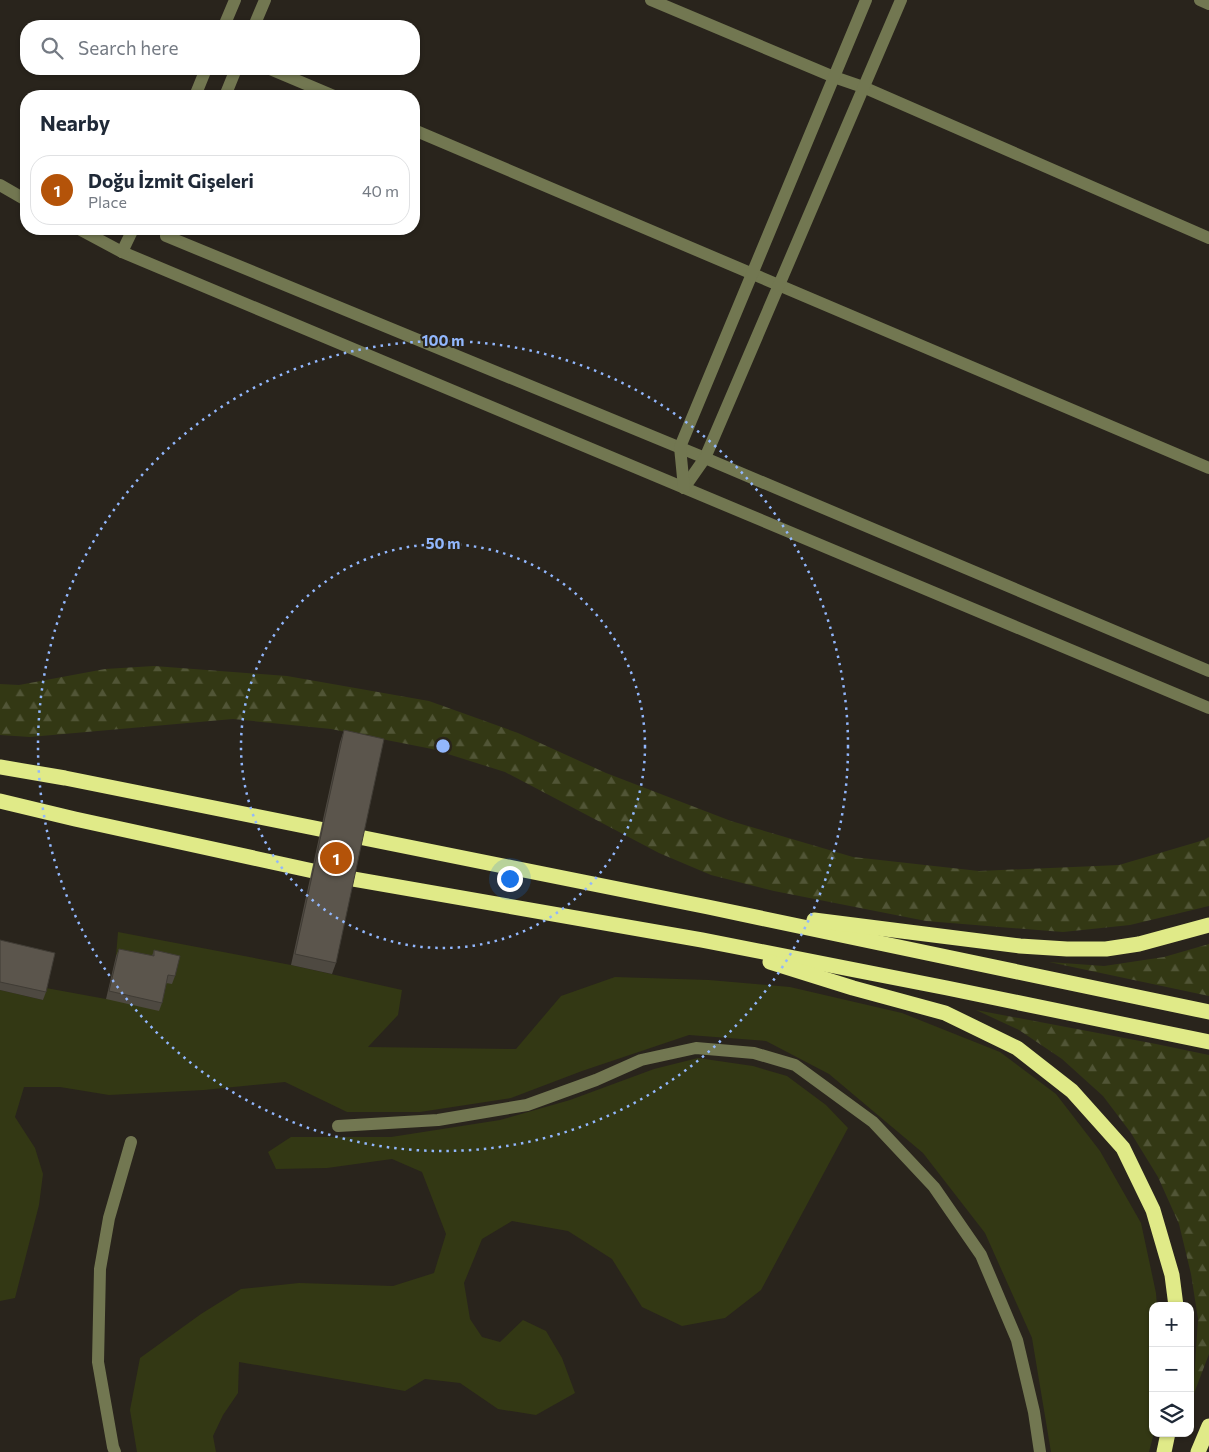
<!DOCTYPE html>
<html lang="en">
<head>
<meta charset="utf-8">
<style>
	:root { --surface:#fff; --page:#f2f2f3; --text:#1f2937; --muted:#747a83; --line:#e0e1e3; --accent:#b45309 }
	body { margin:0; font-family:Commissioner,sans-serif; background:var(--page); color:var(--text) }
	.controls { position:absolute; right:15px; bottom:15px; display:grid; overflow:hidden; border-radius:10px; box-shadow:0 1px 4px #0004 }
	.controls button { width:45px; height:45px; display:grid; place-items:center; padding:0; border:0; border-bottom:1px solid var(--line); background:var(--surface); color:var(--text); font:25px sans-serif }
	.you { position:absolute; left:509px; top:878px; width:18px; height:18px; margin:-12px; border:4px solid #fff; border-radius:50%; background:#1a73e8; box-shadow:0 0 0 8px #1a73e833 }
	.badge { display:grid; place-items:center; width:32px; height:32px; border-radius:50%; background:var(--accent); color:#fff; font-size:16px; font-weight:700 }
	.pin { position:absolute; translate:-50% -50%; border:2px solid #fff; box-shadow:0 1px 5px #0006 }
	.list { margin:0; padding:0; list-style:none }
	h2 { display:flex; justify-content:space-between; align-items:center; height:65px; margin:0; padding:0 20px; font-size:21px }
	h2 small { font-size:16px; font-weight:400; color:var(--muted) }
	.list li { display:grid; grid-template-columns:32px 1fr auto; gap:15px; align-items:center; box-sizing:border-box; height:70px; margin:0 10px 10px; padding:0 10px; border:1px solid var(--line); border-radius:20px }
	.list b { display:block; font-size:19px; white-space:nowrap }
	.list p { margin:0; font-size:16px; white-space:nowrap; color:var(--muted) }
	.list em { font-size:16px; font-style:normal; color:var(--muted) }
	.icon { flex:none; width:28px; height:28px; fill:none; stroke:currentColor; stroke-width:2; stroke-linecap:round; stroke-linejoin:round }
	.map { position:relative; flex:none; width:1209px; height:1452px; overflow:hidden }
	.search { position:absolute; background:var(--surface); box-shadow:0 1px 4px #0004; left:20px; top:20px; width:400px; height:55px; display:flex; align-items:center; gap:12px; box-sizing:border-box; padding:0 18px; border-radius:20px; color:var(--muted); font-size:19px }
	.panel { position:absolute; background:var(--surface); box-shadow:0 1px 4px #0004; left:20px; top:90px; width:400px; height:145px; border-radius:20px }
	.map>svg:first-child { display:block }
	.green { fill:#333814 }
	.forest { fill:url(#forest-firs) }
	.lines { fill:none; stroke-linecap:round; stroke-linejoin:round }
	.minor { stroke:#727751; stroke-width:12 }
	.highway { stroke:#e0ea88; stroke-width:15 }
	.wall { fill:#4e4941 }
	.building { fill:#5b554c; stroke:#403c35 }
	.ring { fill:none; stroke:#92b7fd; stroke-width:2.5; stroke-dasharray:2.5 5 }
	.centre { fill:#92b7fd; stroke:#29241c; stroke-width:2.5 }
	.ring-label { font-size:15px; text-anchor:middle; font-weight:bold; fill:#92b7fd; stroke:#29241c; stroke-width:4; stroke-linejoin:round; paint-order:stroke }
</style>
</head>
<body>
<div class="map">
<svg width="1209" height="1452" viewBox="0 0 1209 1452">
	<defs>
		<pattern id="forest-firs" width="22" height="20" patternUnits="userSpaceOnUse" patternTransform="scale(1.25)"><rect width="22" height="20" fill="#333814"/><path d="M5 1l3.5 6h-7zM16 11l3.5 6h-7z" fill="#515536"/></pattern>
	</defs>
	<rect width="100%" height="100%" fill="#29241c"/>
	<g class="green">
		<polygon points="118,932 291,965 402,990 398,1015 368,1047 516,1049 561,996 615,977 709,980 790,987 902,1013 1000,1052 1056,1094 1100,1151 1141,1223 1156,1293 1157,1306 1153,1306 1153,1433 1154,1433 1149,1452 1051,1452 1032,1338 985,1233 923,1153 829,1074 766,1041 689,1035 582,1071 511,1098 420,1112 347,1112 285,1082 204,1090 109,1095 60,1087 24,1087 15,1117 35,1148 43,1174 39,1205 15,1298 0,1301 0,990 43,1000 46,988 106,999 151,964 116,956"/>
		<polygon points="698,1058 753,1066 787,1076 826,1105 848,1128 761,1290 725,1318 682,1326 642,1307 612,1259 568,1231 512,1221 482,1239 464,1283 470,1319 482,1337 500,1342 523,1320 546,1331 562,1358 575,1393 536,1415 498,1409 460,1383 425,1379 405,1391 239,1362 238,1393 223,1415 213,1436 216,1452 137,1452 130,1410 140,1358 201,1314 241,1289 299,1283 393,1286 434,1273 446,1234 422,1172 392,1159 327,1168 276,1169 268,1152 291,1137 391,1137 500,1120 570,1100 654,1069"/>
	</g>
	<g class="forest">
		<polygon points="154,666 287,676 429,701 518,733 606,773 731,821 853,857 979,871 1119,865 1204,840 1209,837 1209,906 1130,925 1063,932 926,921 774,891 711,875 659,853 505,772 432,749 331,729 233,719 30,737 0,735 0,684 19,685 105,669"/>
		<polygon points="1209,944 1209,996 1049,962 1104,966 1164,957"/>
		<polygon points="976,1010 1156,1044 1209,1055 1209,1354 1193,1396 1198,1319 1191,1274 1179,1224 1158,1177 1131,1133 1103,1096 1062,1059 1019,1030"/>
	</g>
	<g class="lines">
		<g class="minor">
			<polyline points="651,0 834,77 863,87 1209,238"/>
			<polyline points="1200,0 1209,4"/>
			<polyline points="224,26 235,0"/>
			<polyline points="254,26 265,0"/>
			<polyline points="270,69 334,96"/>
			<polyline points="195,96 206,69"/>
			<polyline points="225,96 236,69"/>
			<polyline points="414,130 1209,468"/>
			<polyline points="0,185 26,200"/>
			<polyline points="79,229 122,252 1209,708"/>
			<polyline points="169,229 166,236 705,458 1209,671"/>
			<polyline points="122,252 133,229"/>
			<polyline points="684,488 705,458 901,0"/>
			<polyline points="684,488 680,447 866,0"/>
			<polyline points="338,1126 438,1120 527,1105 596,1080 641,1060 696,1048 754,1053 795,1065 873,1122 934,1187 981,1255 1017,1340 1034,1412 1040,1452"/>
			<polyline points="115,1452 113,1447 98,1362 100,1269 109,1218 131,1142"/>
		</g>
		<g class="highway">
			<polyline points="0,767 65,778 708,907 1209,1012"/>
			<polyline points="0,801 75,819 336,876 702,940 947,988 1209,1042"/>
			<polyline points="814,920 1020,946 1067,949 1106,949 1139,944 1209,925"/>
			<polyline points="770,962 853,988 945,1013 1017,1048 1072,1091 1123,1148 1153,1210 1172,1275 1176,1306"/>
			<polyline points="1164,1452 1168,1433"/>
			<polyline points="1198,1452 1209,1426"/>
		</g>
	</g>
	<g class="wall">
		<polygon points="344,730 336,963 332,974 291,965 340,742"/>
		<polygon points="0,940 46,992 43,1000 0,990"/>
		<polygon points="119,949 152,956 154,950 175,976 172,984 166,983 162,1003 159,1011 106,999 116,956"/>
	</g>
	<g class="building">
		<polygon points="344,730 384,739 336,963 295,954"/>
		<polygon points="0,940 55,953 46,992 0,982"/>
		<polygon points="119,949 154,956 154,950 180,956 175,976 168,975 162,1003 109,991"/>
	</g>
	<g class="ring">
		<circle cx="443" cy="746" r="202"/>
		<circle cx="443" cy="746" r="405"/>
	</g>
	<circle cx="443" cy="746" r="8" class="centre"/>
	<g class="ring-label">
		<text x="443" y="346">100 m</text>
		<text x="443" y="549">50 m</text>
	</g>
</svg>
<div class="controls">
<button>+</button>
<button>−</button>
<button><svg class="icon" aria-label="layers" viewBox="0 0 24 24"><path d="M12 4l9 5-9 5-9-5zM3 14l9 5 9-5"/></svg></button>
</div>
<div class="you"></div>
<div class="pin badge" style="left:336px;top:858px">1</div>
<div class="search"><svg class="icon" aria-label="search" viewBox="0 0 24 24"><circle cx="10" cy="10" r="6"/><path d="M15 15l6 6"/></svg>Search here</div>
<section class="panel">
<h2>Nearby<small></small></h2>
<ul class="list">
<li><span class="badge">1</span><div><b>Doğu İzmit Gişeleri</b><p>Place</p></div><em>40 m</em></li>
</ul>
</section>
</div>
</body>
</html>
